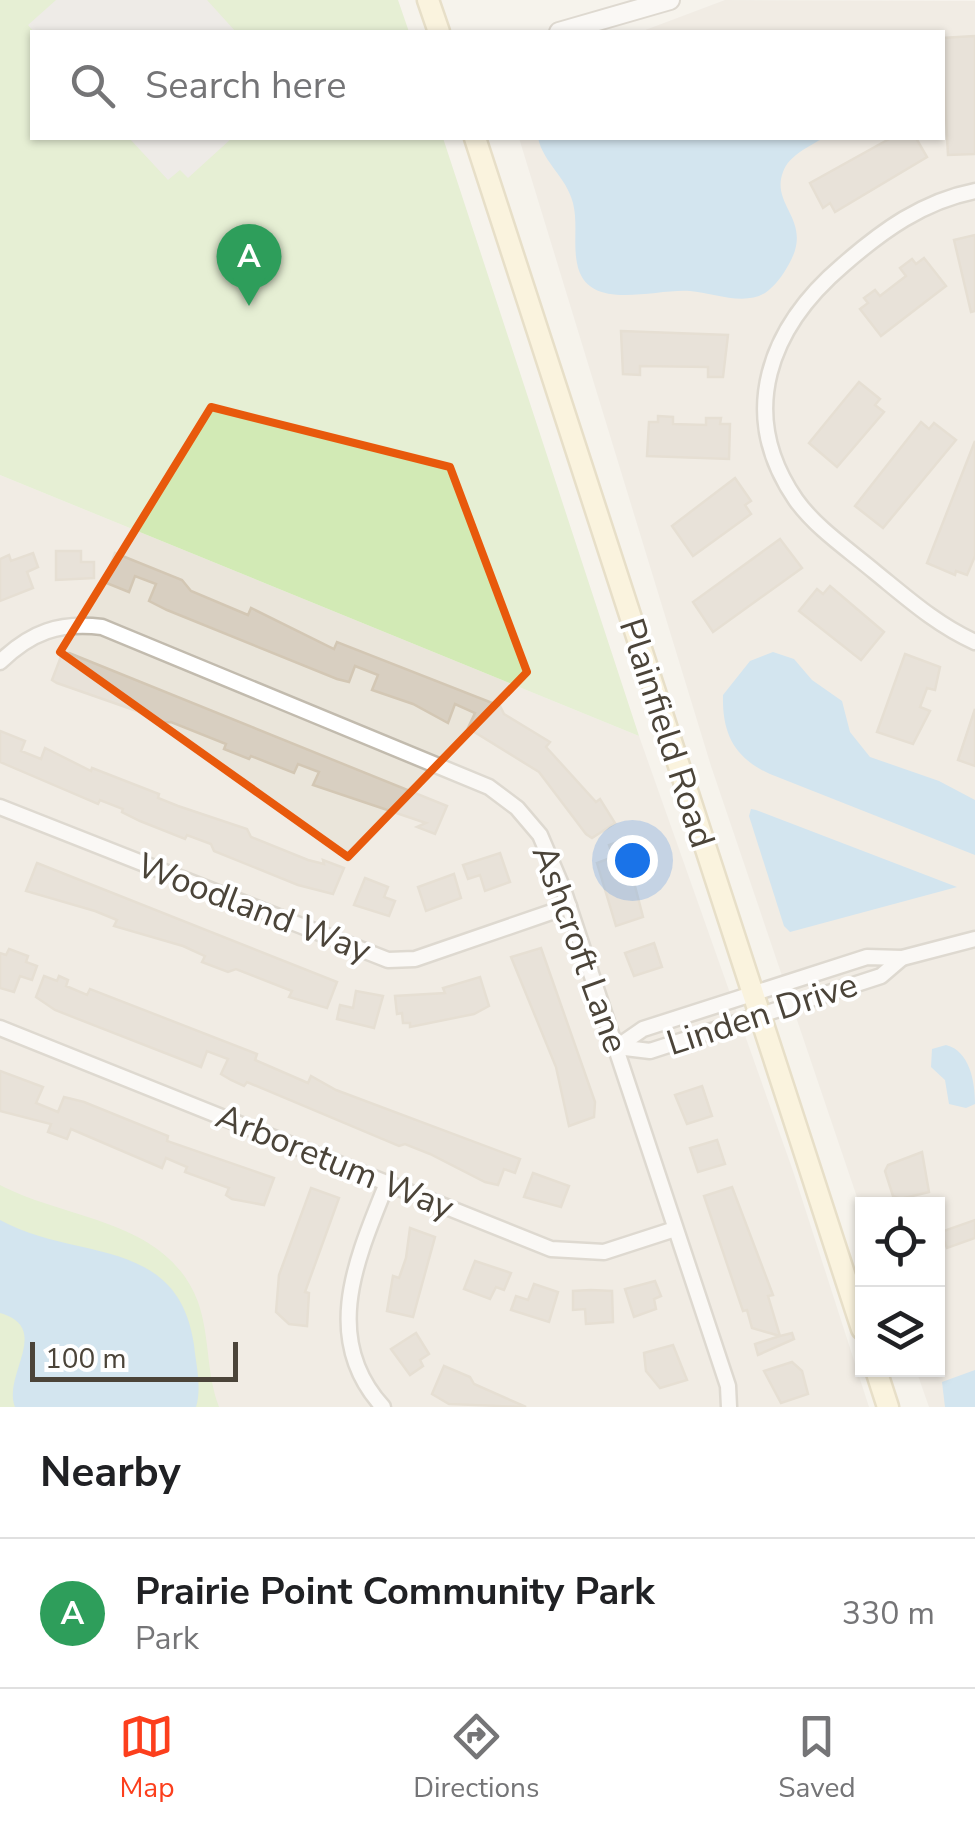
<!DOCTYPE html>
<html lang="en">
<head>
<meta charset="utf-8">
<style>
	:root { --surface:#fff; --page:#f6f6f6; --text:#202124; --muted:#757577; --line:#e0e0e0; --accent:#fc3f1d }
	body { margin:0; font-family:"Nunito Sans",sans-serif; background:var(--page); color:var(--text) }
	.controls { position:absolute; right:30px; bottom:30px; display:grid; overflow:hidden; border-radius:0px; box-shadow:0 2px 8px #0004 }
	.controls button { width:90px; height:90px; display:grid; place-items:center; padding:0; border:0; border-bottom:2px solid var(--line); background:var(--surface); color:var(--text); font:50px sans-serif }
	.scale { position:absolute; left:30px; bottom:25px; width:208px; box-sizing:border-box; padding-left:10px; border:5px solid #4b4439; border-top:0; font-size:28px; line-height:35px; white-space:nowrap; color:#4b4439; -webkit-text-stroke:8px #fff; paint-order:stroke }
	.you { position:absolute; left:632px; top:860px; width:35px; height:35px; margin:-25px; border:8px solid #fff; border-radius:50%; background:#1a73e8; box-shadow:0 0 0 15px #1a73e833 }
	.badge { display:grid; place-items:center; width:65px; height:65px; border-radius:50%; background:var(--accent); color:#fff; font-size:32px; font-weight:700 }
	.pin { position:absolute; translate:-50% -82px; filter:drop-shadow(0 2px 5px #0008) }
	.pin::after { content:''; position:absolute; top:52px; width:35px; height:30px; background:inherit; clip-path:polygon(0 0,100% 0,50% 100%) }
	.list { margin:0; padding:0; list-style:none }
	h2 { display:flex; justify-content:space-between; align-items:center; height:130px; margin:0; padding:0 40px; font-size:42px }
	h2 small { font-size:32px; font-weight:400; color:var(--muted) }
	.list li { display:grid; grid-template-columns:65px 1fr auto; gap:30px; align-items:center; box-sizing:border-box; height:150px; padding:0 40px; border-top:2px solid var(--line) }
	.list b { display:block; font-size:38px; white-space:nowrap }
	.list p { margin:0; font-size:32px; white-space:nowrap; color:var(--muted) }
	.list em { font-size:32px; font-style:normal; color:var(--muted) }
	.icon { flex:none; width:55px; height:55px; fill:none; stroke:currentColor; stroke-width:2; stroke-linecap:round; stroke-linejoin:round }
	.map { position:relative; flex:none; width:975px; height:1407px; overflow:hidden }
	.search { position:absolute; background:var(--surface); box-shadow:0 2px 8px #0004; left:30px; right:30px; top:30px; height:110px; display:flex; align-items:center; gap:25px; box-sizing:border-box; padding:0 35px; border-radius:0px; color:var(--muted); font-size:38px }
	.sheet { height:280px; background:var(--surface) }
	nav { display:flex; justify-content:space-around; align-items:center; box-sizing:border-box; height:140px; border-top:2px solid var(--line); background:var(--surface); font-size:28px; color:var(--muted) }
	nav a { display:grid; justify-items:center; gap:5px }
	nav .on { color:var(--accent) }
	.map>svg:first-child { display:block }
	.residential { fill:#eae5da }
	.green { fill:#d2eab5 }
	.parking { fill:#e5e3e0 }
	.water { fill:#a9d4f2 }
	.building { fill:#d8cfc1; stroke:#d3c7b4; stroke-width:2.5 }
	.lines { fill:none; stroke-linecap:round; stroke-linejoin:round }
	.minor-casing { stroke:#c2bbae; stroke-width:19 }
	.tertiary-casing { stroke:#c2bbae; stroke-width:22 }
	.secondary-casing { stroke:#d6c79b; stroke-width:25 }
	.minor { stroke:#fff; stroke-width:14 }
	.tertiary { stroke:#fff; stroke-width:18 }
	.secondary { stroke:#fff3cd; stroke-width:20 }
	.marked { fill:none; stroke:#e8590c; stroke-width:8; stroke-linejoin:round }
	.labels { text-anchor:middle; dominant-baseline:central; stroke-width:8; stroke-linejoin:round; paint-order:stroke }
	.street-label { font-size:35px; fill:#4b4439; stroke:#fff }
</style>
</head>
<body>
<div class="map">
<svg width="975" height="1407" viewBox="0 0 975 1407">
	<rect width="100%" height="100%" fill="#f6f3ec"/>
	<g class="residential">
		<polygon points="725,0 975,1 975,1407 929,1407 916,1370 938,1370 938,1204 862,1204 862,1212 711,766 519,138 942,138 942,32 640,32"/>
		<polygon points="0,475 639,736 793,1171 869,1407 0,1407"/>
	</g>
	<g class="green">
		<polygon points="0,0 398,0 409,32 32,32 32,138 443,138 639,736 0,475"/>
		<path d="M0,1185C66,1220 167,1219 198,1302C210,1336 206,1373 219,1407H0Z"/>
	</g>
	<g class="parking">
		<polygon points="56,0 207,0 236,32 34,32 28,25"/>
		<polygon points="129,138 232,138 188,178 180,170 168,180"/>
	</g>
	<g class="water">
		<path d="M538,138H823C809,147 789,155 783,172C770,206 814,220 789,264C783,275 775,286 765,293C744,306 713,293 690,291C655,288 586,314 577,263C573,243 578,223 573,203C566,176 544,164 538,138Z"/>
		<path d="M773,652L794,659L812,680L842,701L850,732L870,757L939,781L975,800V855L770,774C734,758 722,733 723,695L750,661Z"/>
		<polygon points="751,809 756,810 957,887 790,932 784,926 749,816"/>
		<path d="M946,1045C970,1051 975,1082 975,1104L966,1108L949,1104L945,1080L931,1067L932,1049Z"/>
		<path d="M0,1220C75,1262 178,1234 194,1345C196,1365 202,1387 196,1407H15C2,1375 53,1328 0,1313Z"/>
		<polygon points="975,1370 975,1407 945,1407 942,1382"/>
	</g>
	<g class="building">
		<polygon points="975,36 975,154 948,155 942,38"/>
		<polygon points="891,138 916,138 927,157 835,212 830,203 823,208 810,183"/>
		<polygon points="975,235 975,311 971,312 954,240"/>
		<polygon points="924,258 946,286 881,336 860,309 868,303 864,298 875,290 880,296 906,276 900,268 912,259 916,264"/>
		<polygon points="621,331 728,335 723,377 708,377 708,367 640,366 640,375 623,374"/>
		<polygon points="859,382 880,399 875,405 884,412 837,467 809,443"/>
		<polygon points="658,416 673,417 673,424 706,425 706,418 721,418 720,424 730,424 729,459 647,456 649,422 658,422"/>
		<polygon points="921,422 929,429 934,423 956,440 883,528 855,506"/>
		<polygon points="975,441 975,556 967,575 956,571 955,575 927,563"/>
		<polygon points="735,478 751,501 745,505 751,514 693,556 672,526"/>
		<polygon points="780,539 802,568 713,632 693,602"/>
		<polygon points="56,551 81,551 81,562 94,562 94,578 56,580"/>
		<polygon points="33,553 38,567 27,572 33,588 0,601 0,559 9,555 11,561"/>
		<polygon points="115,553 182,580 191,591 248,615 251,608 334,649 337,642 500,706 504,714 550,742 546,747 596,802 600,799 615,823 592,838 586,834 539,772 468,728 475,713 455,704 448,723 413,704 372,690 378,675 355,666 349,682 337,679 167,610 149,601 156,584 135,576 129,592 104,582"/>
		<polygon points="830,586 884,632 861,660 799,611 817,589 823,594"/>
		<polygon points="69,653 447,806 435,834 417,827 426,823 313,785 319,772 298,764 294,773 251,756 249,759 224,749 226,744 171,722 156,723 137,711 57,683 52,680 62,654"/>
		<polygon points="905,654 940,667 935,690 927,688 920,707 930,711 913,744 877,732"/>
		<polygon points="975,709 975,766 958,760"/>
		<polygon points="0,731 25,741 21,751 41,759 45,748 91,771 92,768 159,794 158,798 178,806 247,829 251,837 308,860 324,864 323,860 344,868 333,894 298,885 214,851 211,844 187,835 185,839 140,821 122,812 123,809 100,800 98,804 0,762"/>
		<polygon points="623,840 643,917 616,926 597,863 613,857 609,845"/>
		<polygon points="500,853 510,882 485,891 480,875 468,879 463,865"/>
		<polygon points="37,863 337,982 327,1008 289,997 292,991 236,969 228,972 202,962 205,956 183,946 114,926 117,920 95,911 26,891"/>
		<polygon points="454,874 461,898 426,911 418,887"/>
		<polygon points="365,878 388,887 384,897 395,901 389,916 354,905"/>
		<polygon points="654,943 662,967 634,976 625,953"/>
		<polygon points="541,948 595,1102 594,1117 569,1126 556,1067 511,957"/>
		<polygon points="9,949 28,956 26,962 37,966 32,980 20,976 14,992 0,988 0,953 6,955"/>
		<polygon points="44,976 57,981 59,976 68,980 66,986 87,995 90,989 257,1054 255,1060 308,1083 311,1076 336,1090 520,1159 515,1173 504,1169 498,1185 485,1182 430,1154 405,1144 399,1146 247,1082 244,1086 231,1080 221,1074 228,1059 207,1051 201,1067 55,1010 36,997"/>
		<polygon points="480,977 489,1006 474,1014 410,1027 410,1023 403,1023 402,1013 397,1014 395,996 445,993 443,988"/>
		<polygon points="356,991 383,996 374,1028 337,1019 340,1005 353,1008"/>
		<polygon points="0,1071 43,1087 36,1103 58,1112 64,1097 84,1102 168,1136 167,1141 274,1178 264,1205 232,1199 226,1195 229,1188 185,1172 187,1167 166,1158 162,1168 71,1129 67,1139 48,1132 51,1124 0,1111"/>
		<polygon points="702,1086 712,1116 687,1124 675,1095"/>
		<polygon points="717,1140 725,1164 698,1172 690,1148"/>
		<polygon points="922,1152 929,1192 900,1199 893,1196 885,1171 888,1165"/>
		<polygon points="533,1173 569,1186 561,1207 524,1197"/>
		<polygon points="732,1187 773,1295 768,1296 780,1336 792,1333 794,1339 758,1355 755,1344 780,1336 752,1328 747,1310 743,1311 704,1196"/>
		<polygon points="311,1188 339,1198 305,1292 309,1293 307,1326 289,1324 276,1312 279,1275"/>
		<polygon points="975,1220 975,1238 947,1248 941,1232"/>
		<polygon points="410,1228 435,1237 413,1317 387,1311 393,1276 399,1278 406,1258"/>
		<polygon points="475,1261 511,1273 504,1290 496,1287 490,1299 464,1289"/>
		<polygon points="655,1281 661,1296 654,1299 656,1309 634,1317 625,1289"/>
		<polygon points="534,1284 558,1292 549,1322 511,1310 516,1296 528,1300"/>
		<polygon points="591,1290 612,1291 613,1322 586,1324 585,1309 573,1310 573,1291"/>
		<polygon points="416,1333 429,1354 420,1360 423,1366 410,1375 391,1349"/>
		<polygon points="673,1345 687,1380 660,1388 646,1371 644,1353"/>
		<polygon points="792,1362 802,1371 808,1394 781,1403 764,1371"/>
		<polygon points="444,1366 470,1377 474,1384 526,1407 449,1404 432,1394"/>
	</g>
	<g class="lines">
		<defs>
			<g id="minor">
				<path d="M975,191C923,201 882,231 843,265C770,327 736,413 796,500C816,528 849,550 875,572C907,598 937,625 975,642"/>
				<path d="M0,662C31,632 59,622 102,627L489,787L517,808L540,835L563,889L728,1386L729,1407"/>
				<polyline points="0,807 388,960 415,959 569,906"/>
				<polyline points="0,1028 551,1249 604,1252 675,1229"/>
				<polyline points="617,1047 643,1029 867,957 902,958 975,939"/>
				<polyline points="617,1047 650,1051 881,976 902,958"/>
				<path d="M383,1407C320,1338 357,1258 387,1183"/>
			</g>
			<polyline id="tertiary" points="559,32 670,0"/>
			<g id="secondary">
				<polyline points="428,0 439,32"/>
				<polyline points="475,138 862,1329"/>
				<polyline points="876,1370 888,1407"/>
			</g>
		</defs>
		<use href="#minor" class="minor-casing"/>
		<use href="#tertiary" class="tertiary-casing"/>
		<use href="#secondary" class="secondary-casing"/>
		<use href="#minor" class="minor"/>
		<use href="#tertiary" class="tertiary"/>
		<use href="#secondary" class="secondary"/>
	</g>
	<path d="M0 0H975V1407H0ZM211,407L450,467L527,672L348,857L60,652Z" fill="#f6f3ec" fill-opacity=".55" fill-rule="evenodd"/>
	<path class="marked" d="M211,407L450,467L527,672L348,857L60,652Z"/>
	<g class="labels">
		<g class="street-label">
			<text transform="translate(667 733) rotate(72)">Plainfield Road</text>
			<text transform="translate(254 908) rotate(21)">Woodland Way</text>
			<text transform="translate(580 949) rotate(70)">Ashcroft Lane</text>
			<text transform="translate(762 1014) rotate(-18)">Linden Drive</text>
			<text transform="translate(335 1162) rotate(22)">Arboretum Way</text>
		</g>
	</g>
</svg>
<div class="controls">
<button><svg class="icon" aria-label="locate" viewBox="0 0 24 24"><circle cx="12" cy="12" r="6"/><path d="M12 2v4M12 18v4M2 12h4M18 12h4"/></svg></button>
<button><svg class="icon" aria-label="layers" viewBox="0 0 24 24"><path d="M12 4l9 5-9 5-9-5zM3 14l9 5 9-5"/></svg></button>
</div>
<div class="scale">100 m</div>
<div class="you"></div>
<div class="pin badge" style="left:249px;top:306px;background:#2e9e5b">A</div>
<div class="search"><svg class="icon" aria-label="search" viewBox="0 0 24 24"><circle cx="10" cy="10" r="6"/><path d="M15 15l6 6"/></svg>Search here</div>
</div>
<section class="sheet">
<h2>Nearby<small></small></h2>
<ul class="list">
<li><span class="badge" style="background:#2e9e5b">A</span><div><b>Prairie Point Community Park</b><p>Park</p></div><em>330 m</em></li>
</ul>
</section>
<nav>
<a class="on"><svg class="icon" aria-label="map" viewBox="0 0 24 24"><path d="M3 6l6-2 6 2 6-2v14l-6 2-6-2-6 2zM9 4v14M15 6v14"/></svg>Map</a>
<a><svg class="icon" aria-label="directions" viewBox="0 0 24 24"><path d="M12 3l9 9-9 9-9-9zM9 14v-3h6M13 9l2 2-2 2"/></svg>Directions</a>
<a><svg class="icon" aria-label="saved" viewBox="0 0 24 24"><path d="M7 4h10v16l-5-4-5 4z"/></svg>Saved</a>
</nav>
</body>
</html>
